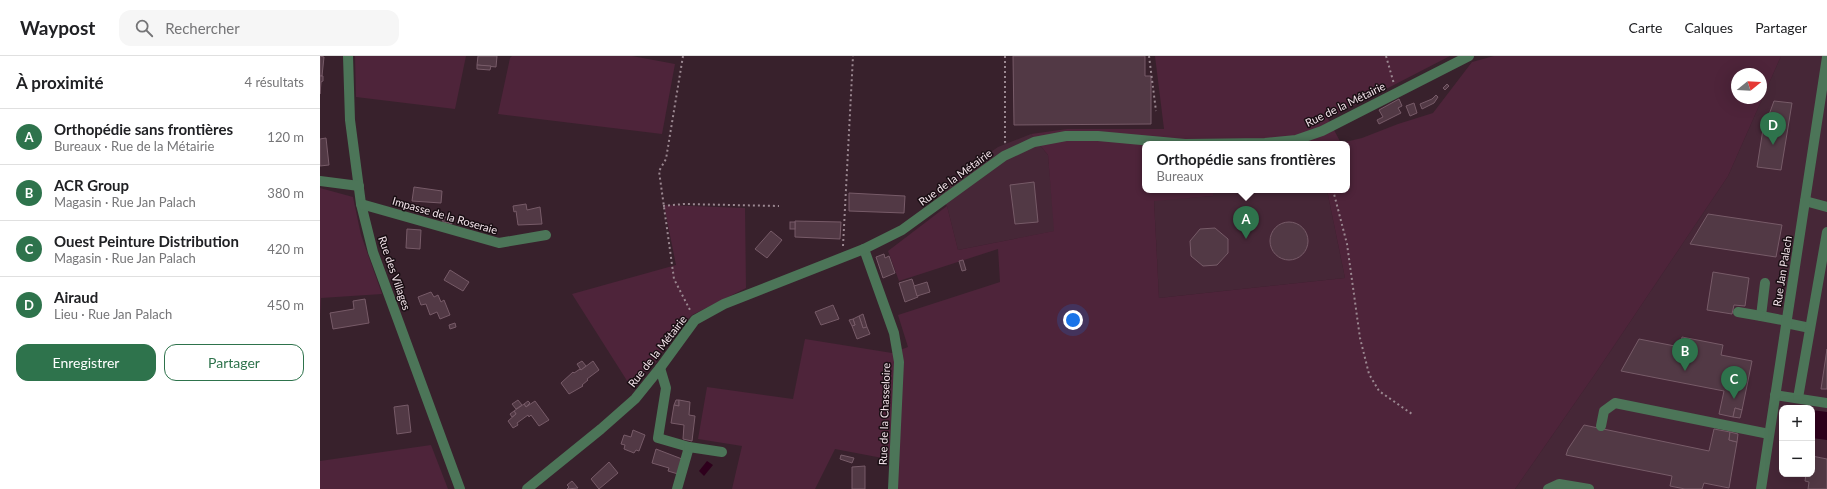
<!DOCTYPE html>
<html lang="fr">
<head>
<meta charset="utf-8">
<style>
	:root { --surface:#fff; --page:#f6f6f6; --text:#202124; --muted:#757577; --line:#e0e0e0; --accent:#2e734c }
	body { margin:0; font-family:Lato,sans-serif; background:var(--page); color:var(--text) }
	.controls { position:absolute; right:12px; bottom:12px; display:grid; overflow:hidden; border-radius:8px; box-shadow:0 4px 16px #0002 }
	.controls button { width:36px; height:36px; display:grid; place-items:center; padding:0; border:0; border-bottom:1px solid var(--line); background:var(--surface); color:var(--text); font:20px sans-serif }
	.compass { position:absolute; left:1411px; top:12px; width:36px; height:36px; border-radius:50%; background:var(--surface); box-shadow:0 4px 16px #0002; rotate:72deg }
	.you { position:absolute; left:753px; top:264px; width:14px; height:14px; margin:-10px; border:3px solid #fff; border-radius:50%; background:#1a73e8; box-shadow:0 0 0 6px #1a73e833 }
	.badge { display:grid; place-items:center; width:26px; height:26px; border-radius:50%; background:var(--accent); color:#fff; font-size:13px; font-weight:700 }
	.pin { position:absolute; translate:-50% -33px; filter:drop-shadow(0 1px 2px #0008) }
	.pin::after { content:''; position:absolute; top:21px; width:14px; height:12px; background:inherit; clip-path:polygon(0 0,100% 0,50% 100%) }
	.popup { position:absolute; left:822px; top:85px; width:208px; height:52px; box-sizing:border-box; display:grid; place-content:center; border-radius:8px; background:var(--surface); filter:drop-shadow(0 1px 3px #0005); font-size:13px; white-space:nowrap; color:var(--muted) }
	.popup b { font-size:15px; color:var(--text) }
	.popup::after { content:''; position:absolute; left:50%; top:100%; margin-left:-8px; border:8px solid transparent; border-top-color:var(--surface) }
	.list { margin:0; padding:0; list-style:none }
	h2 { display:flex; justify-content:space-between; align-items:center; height:52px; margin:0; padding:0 16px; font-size:17px }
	h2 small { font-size:13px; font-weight:400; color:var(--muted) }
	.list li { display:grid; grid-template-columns:26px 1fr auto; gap:12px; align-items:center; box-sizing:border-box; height:56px; padding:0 16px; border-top:1px solid var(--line) }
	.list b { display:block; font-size:15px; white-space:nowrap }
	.list p { margin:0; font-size:13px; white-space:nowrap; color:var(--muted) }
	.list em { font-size:13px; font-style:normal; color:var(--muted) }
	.actions { display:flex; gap:8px; padding:12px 16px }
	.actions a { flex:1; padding:9px 0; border:1px solid var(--accent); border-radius:12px; text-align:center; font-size:14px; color:var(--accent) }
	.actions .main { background:var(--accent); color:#fff }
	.icon { flex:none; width:22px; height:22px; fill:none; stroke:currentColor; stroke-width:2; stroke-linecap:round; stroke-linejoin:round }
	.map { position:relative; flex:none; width:1507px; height:433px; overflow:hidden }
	header { display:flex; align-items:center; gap:24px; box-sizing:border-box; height:56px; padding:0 20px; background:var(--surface); border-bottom:1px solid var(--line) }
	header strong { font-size:19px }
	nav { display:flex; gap:22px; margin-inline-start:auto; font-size:14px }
	.search { width:280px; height:36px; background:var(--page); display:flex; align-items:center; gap:10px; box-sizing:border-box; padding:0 14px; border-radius:12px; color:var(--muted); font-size:15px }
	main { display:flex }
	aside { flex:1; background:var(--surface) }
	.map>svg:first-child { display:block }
	.built { fill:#462737; fill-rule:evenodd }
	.green { fill:#4e243a; fill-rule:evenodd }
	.water { fill:#2e001c }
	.building { fill:#523945; stroke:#775b68 }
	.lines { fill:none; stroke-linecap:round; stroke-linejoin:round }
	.path { stroke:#9b8891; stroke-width:2; stroke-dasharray:2 3; stroke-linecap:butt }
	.minor { stroke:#4c7558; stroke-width:10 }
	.labels { text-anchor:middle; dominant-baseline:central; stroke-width:3; stroke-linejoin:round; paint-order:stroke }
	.street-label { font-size:11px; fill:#f3e3ea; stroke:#190e13 }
</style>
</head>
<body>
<header>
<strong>Waypost</strong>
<div class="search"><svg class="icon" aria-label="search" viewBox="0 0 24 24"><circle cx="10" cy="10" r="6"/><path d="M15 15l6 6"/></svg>Rechercher</div>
<nav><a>Carte</a><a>Calques</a><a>Partager</a></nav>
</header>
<main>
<aside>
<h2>À proximité<small>4 résultats</small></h2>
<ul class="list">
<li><span class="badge">A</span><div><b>Orthopédie sans frontières</b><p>Bureaux · Rue de la Métairie</p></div><em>120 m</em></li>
<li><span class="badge">B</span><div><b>ACR Group</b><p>Magasin · Rue Jan Palach</p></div><em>380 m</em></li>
<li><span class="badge">C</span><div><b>Ouest Peinture Distribution</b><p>Magasin · Rue Jan Palach</p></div><em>420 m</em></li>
<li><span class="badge">D</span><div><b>Airaud</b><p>Lieu · Rue Jan Palach</p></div><em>450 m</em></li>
</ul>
<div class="actions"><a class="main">Enregistrer</a><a>Partager</a></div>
</aside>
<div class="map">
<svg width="1507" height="433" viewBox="0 0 1507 433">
	<rect width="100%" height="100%" fill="#38212c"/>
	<g class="built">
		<path d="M1461,0H1507V433H1195L1275,318L1408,120ZM1462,352H1492V418H1462Z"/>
		<polygon points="711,78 728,99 735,175 638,194 627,150 615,136 678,91"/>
		<polygon points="893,134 1007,134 1025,222 839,242 834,144 893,140"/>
	</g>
	<g class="green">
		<polygon points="35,0 146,0 135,53 36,41"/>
		<polygon points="192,0 312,0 355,8 342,78 178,58 190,2"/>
		<path d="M835,0H1130L1008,63L1021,87L1042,82L1078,68L1113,57L1152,6L1174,0H1461L1408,120L1275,318L1195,433H577L578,405L515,393L495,433H412L422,390L378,383L387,331L473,343L485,283L572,297L588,291L578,259L680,226L678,193L579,225L568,195L627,150L638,194L734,175L728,99L711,78L747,73H844ZM1417,18H1441V42H1417ZM825,88H1027V134H1007L1025,222L839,242L834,145L893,140V134H825Z"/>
		<polygon points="0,132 33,141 41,179 62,238 1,242 0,261"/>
		<polygon points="344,149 425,152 426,232 372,259 353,277 337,305 311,331 252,238 356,209"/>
		<polygon points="111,389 128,433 0,433 0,405"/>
	</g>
	<g class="water">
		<polygon points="1492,354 1507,356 1507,384 1492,382"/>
		<polygon points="387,405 393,409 384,420 379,415"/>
	</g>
	<g class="building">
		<polygon points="0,0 4,1 2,20 0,20"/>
		<polygon points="158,0 177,0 176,11 157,9"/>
		<polygon points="693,0 825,0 825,20 831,20 831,68 694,69"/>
		<polygon points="157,9 171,10 170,14 157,13"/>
		<polygon points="0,20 3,20 3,25 1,26 0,38"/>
		<polygon points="1127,28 1129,30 1125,34 1123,32"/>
		<polygon points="1116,39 1118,41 1114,47 1102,53 1100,48 1112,43"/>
		<polygon points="1079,43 1082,50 1078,52 1081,57 1059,68 1057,64 1063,61 1059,54"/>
		<polygon points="1454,45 1472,47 1461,114 1437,111 1444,67 1446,67"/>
		<polygon points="1094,47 1097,57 1090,60 1086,50"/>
		<polygon points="6,82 9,109 0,110 0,83"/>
		<polygon points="714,126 718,166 695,168 690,129"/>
		<polygon points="94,131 122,135 121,147 92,145"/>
		<polygon points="529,137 585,140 584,157 529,155"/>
		<polygon points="206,148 207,154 220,151 222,168 198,169 196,155 194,156 193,150"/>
		<polygon points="1388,158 1462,169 1456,201 1370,188"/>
		<polygon points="122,160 129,162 128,167 123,166"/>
		<polygon points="129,162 133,163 132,168 128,167"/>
		<polygon points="475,165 521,166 520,183 475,181"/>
		<circle cx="969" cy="185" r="19"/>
		<rect x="470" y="166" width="5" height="7"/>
		<polygon points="895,172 908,183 908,197 897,209 883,210 871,200 870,185 880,173"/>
		<polygon points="87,173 101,174 100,193 86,192"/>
		<polygon points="451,175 462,184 447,202 435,193"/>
		<polygon points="564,198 565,202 569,200 575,217 563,222 556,201"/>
		<polygon points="643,204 646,214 642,215 639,205"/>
		<polygon points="130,214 149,226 143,235 124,224"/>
		<polygon points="1393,216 1429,222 1425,250 1414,249 1412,258 1387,254"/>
		<polygon points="592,223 598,241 585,246 579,227"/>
		<polygon points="607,226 610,236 597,240 594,230"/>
		<polygon points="111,236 114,241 118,239 121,246 124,244 130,259 120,263 117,256 110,259 106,248 101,249 98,241"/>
		<polygon points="45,243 49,267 13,273 10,257 34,253 33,245"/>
		<polygon points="513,249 519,263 501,269 495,256"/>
		<polygon points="543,258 547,271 543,272 539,260"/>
		<polygon points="539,260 543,272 547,271 550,278 537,283 532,270 535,269 533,263"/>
		<polygon points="533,263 535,269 532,270 529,264"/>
		<polygon points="135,267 136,271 130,273 129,269"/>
		<polygon points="1362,281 1403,289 1401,299 1432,305 1422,354 1415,352 1413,361 1399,358 1404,335 1301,315 1319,283 1360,291"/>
		<polygon points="1507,293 1507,333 1501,333"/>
		<polygon points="262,305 266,310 261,314 257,308"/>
		<polygon points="273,305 279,314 267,323 268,324 262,329 263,330 249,338 241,327 253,316 254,317 260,313 261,314"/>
		<polygon points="198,344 202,349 196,353 192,348"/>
		<polygon points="356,344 359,344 359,350 354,349"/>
		<polygon points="359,344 370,346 369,359 375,360 372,385 363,383 364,369 351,367 354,349 359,350"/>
		<polygon points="208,345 210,347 206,351 204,348"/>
		<polygon points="215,345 229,364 219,370 211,359 209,361 208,359 197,367 198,369 193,372 188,365 196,358 194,355 204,348 206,351"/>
		<polygon points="88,349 91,376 77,378 74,351"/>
		<polygon points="1415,352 1422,354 1420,362 1413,361"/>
		<polygon points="194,355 196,358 192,361 190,358"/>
		<polygon points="1264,369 1389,395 1394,373 1410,376 1409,384 1417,386 1409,432 1384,427 1382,433 1365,433 1350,430 1352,420 1246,399 1248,393"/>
		<polygon points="313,374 325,379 319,395 316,394 314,397 304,393 305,389 301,388 304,379 311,381"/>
		<polygon points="1410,376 1418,378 1417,386 1409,384"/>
		<polygon points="336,393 362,403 358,418 348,415 349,412 332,407"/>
		<polygon points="521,399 534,402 532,407 520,403"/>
		<polygon points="1492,400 1507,403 1507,433 1488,433 1489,426 1485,425 1486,418 1492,418"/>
		<polygon points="289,406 298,417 279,433 271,423"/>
		<polygon points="545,410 545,433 532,433 532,411"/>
		<polygon points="252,425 258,432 247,433 249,431 247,429"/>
	</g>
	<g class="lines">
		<g class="path">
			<polyline points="363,0 346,103 339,115 354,223 371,256"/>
			<polyline points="685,0 685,86 687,88"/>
			<polyline points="829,0 836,55"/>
			<polyline points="1066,0 1074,28"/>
			<polyline points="1013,134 1027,188 1040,282 1049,318 1059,335 1092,358"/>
			<polyline points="343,150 364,148 459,150"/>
			<polyline points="523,190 533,0"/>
		</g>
		<g class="minor">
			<polyline points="28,0 30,64 41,148 53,196 140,433"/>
			<polyline points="0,125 39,130"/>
			<polyline points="1485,145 1507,151"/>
			<polyline points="41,148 179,187 226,179"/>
			<polyline points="544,193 574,277 579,306 573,433"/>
			<polyline points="1445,227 1441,260 1467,265"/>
			<polyline points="1418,256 1441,260"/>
			<polyline points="1466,267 1490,272"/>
			<polyline points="340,312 346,332 338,382 369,391 357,433"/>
			<polyline points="1455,339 1507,347"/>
			<polyline points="1478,342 1507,176"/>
			<polyline points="1281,370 1284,355 1295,347 1449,378"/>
			<polyline points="369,391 402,396"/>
			<polyline points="207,433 281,373 315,343 340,312 375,264 404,248 544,193 582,174 684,100 714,86 746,80 778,80 865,88 945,87 976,84 1002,75 1149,0"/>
			<polyline points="1228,433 1239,428 1269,433"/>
			<polyline points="1441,433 1507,1"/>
		</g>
	</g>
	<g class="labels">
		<g class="street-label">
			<text transform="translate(1025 48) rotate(-26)">Rue de la Métairie</text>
			<text transform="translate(635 121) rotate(-36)">Rue de la Métairie</text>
			<text transform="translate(125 159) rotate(16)">Impasse de la Roseraie</text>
			<text transform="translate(1462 215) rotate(-81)">Rue Jan Palach</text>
			<text transform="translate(75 217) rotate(71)">Rue des Villages</text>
			<text transform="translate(337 295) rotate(-52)">Rue de la Métairie</text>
			<text transform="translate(564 358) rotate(-88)">Rue de la Chasseloire</text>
		</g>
	</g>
</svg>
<div class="controls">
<button>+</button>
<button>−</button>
</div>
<svg class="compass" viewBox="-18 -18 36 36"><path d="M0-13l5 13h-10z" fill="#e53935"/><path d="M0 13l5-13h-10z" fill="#757577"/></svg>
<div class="you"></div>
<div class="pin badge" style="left:926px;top:183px">A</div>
<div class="popup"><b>Orthopédie sans frontières</b>Bureaux</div>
<div class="pin badge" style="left:1365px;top:315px">B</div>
<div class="pin badge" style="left:1414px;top:343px">C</div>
<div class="pin badge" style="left:1453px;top:89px">D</div>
</div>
</main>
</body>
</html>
